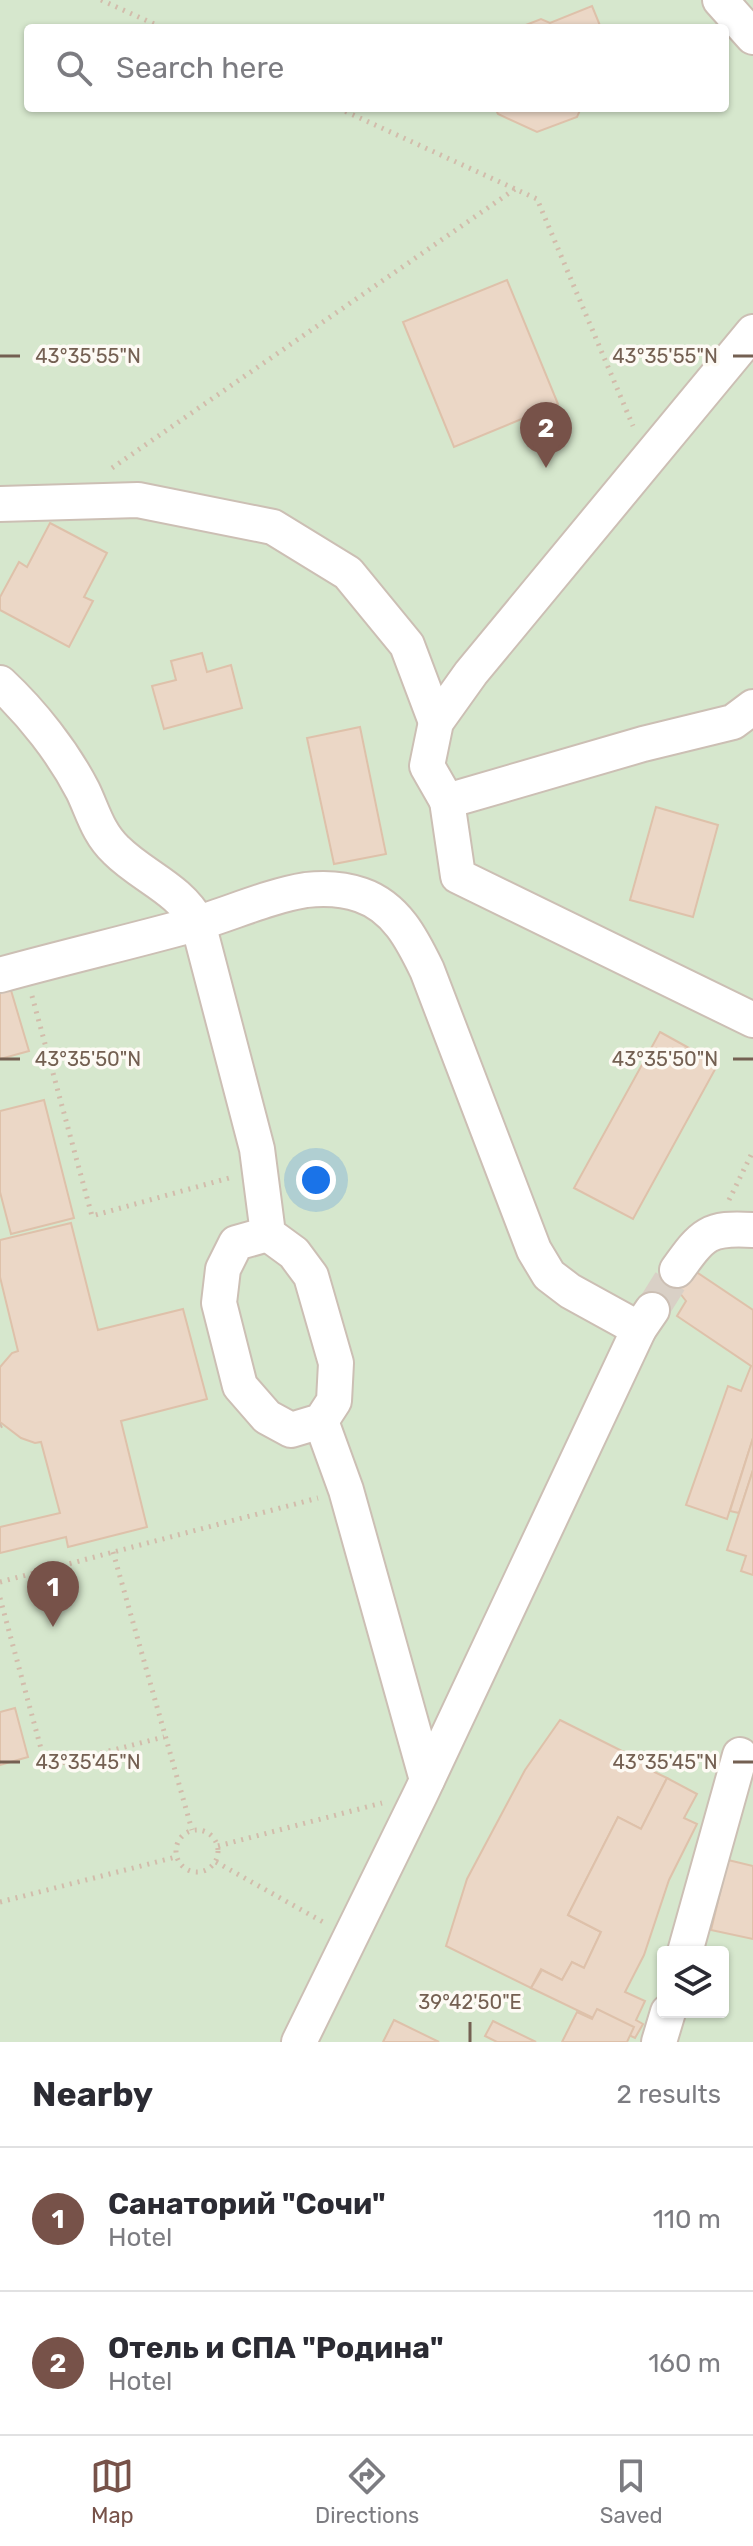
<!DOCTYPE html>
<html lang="en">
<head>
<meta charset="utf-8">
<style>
	:root { --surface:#fff; --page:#f2f2f3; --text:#2b2b33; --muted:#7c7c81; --line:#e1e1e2; --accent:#775249 }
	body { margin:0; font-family:Rubik,sans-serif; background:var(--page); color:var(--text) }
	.controls { position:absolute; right:24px; bottom:24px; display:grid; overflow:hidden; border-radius:8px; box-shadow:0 2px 6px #0004 }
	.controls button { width:72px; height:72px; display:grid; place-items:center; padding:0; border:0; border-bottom:2px solid var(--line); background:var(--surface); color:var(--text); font:40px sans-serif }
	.you { position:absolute; left:316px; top:1180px; width:28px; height:28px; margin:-20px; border:6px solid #fff; border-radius:50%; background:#1a73e8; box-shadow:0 0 0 12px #1a73e833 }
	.badge { display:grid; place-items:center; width:52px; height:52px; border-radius:50%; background:var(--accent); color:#fff; font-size:26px; font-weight:700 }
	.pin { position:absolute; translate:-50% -66px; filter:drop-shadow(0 2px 4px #0008) }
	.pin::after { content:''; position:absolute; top:42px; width:28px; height:24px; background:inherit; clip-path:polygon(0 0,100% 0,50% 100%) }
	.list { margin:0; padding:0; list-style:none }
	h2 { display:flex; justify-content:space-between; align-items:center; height:104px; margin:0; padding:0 32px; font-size:34px }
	h2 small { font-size:26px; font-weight:400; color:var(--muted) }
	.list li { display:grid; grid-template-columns:52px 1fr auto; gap:24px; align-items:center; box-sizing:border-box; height:144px; padding:0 32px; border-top:2px solid var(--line) }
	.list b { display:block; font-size:30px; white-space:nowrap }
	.list p { margin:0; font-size:26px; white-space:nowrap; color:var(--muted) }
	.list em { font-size:26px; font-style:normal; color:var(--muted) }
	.icon { flex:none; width:44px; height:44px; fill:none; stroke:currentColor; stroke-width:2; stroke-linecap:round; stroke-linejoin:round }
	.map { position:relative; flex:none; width:753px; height:2042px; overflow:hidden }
	.search { position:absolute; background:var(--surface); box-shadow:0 2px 6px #0004; left:24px; right:24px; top:24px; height:88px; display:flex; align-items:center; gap:20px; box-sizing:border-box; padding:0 28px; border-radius:8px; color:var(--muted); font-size:30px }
	.sheet { height:392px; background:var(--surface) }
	nav { display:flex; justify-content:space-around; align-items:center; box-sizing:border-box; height:112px; border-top:2px solid var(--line); background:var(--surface); font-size:22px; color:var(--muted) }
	nav a { display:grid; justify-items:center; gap:4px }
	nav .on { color:var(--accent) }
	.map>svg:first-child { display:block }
	.green { fill:#d6e7cd; fill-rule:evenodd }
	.building { fill:#ebd7c6; stroke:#dec1aa; stroke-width:2 }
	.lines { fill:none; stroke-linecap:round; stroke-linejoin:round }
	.minor-tunnel { stroke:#d9d0c6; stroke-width:34; stroke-dasharray:34 17; stroke-linecap:butt }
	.minor-casing { stroke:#ccbfb4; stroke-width:38 }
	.path { stroke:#d2bcab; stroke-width:5; stroke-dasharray:2 6; stroke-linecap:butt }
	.minor { stroke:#fff; stroke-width:34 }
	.ticks { fill:none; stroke:#746052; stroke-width:3 }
	.ticks-label { font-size:20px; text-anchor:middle; fill:#746052; stroke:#fdfaf4; stroke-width:7; stroke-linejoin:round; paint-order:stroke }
</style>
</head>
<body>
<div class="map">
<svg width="753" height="2042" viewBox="0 0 753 2042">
	<rect width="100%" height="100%" fill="#fbf6ed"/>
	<path class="green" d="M0,0H753V2042H0ZM28,28H725V108H28ZM663,1952H723V2012H663Z"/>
	<g class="building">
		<polygon points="592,6 601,28 518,28 541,19 550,23"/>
		<polygon points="495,108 581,108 577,117 537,132 498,114"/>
		<polygon points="507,280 558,404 454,447 403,322"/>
		<polygon points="50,523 107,553 84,597 93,601 69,647 0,610 0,597 19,562 27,567"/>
		<polygon points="202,653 207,672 231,665 242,708 164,729 152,686 176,680 171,661"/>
		<polygon points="360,727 386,854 334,864 307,738"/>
		<polygon points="656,807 718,825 693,917 630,900"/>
		<polygon points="10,987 29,1051 0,1059 0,990"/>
		<polygon points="660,1032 718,1064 633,1219 574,1188"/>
		<polygon points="44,1100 74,1218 11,1234 0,1192 0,1111"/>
		<polygon points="71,1223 98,1330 183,1309 207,1399 121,1421 147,1527 68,1547 66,1537 0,1553 0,1527 60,1513 41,1442 35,1443 21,1438 0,1422 0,1367 12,1353 18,1351 0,1277 0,1240"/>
		<polygon points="680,1261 753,1310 753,1438 727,1519 686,1505 728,1386 741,1391 751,1366 677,1316 686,1301 669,1279"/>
		<polygon points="753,1438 753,1470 739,1513 730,1511"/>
		<polygon points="753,1470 753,1575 741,1571 746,1556 727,1550"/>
		<polygon points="15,1708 28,1757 0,1765 0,1712"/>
		<polygon points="560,1720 646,1763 644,1767 667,1778 641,1829 618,1817 568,1915 601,1932 584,1968 572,1962 562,1980 541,1969 531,1988 446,1946 467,1879 525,1770"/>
		<polygon points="667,1778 697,1794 684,1818 697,1824 669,1880 644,1955 625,1992 645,2001 636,2020 643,2024 635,2038 531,1988 542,1970 562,1980 572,1962 584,1968 601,1932 568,1915 618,1817 641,1829"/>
		<polygon points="728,1860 753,1866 753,1939 711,1930"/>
		<polygon points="597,2009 634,2027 627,2042 562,2042 577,2012 592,2019"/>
		<polygon points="394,2020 439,2042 383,2042"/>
		<polygon points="493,2021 536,2042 497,2042 485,2036"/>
	</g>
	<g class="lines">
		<polyline class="minor-tunnel" points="652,1310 677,1270"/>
		<defs>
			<g id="minor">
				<polyline points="720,0 753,37"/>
				<polyline points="753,332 471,673 436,722 427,766 447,801 643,744 733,722 753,707"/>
				<polyline points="0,504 138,500 273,527 348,573 407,645 436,722"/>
				<path d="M0,683C32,713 63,752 83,791C93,812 98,833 116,850C143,877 179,888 198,923L257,1149L268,1234L294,1253L311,1276L336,1363L334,1401L321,1421L291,1430L267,1417L240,1386L219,1303L223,1269L236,1243L268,1234"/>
				<polyline points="447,801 458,876 753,1020"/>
				<path d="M0,975C65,957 130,942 195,924C232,913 269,896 306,890C323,888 344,889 361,895C396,907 412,939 427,970L534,1250L549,1275L570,1291L639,1329"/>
				<path d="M677,1270C703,1234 708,1227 753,1230"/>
				<polyline points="321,1421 346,1490 427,1780"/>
				<polyline points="685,1952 740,1755"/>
				<polyline points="299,2042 421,1793 639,1329 652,1310"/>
				<polyline points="659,2042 668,2012"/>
			</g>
		</defs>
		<use href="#minor" class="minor-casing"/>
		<g class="path">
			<polyline points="101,0 163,28"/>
			<polyline points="338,108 537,199 633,426"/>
			<polyline points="112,468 515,189"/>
			<polyline points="32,996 92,1216 229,1178"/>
			<polyline points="729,1200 753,1151"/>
			<polyline points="0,1426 2,1425"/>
			<polyline points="113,1552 192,1830"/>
			<polyline points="0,1582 318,1498"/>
			<polyline points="0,1598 46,1767 164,1737"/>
			<circle cx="197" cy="1851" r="21"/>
			<polyline points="218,1846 382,1803"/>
			<polyline points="216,1862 323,1922"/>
			<polyline points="0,1902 176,1857"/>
		</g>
		<use href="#minor" class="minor"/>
	</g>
	<path class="ticks" d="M0,356H20M733,356H753M0,1059H20M733,1059H753M0,1762H20M733,1762H753M470,2022V2042"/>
	<g class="ticks-label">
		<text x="88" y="363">43°35'55"N</text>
		<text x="665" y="363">43°35'55"N</text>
		<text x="88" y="1066">43°35'50"N</text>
		<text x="665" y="1066">43°35'50"N</text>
		<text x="88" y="1769">43°35'45"N</text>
		<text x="665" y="1769">43°35'45"N</text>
		<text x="470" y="2009">39°42'50"E</text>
	</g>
</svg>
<div class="controls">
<button><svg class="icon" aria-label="layers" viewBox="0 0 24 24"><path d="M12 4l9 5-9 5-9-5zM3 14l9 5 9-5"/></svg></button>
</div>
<div class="you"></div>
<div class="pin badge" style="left:53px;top:1627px">1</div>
<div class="pin badge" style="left:546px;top:468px">2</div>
<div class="search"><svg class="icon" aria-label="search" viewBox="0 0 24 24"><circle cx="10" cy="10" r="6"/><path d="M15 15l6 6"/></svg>Search here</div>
</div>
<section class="sheet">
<h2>Nearby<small>2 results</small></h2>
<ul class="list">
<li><span class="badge">1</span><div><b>Санаторий &quot;Сочи&quot;</b><p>Hotel</p></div><em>110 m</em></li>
<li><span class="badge">2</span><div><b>Отель и СПА &quot;Родина&quot;</b><p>Hotel</p></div><em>160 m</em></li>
</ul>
</section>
<nav>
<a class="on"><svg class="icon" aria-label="map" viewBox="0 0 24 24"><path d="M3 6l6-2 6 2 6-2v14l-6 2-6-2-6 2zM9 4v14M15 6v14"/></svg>Map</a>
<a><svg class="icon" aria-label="directions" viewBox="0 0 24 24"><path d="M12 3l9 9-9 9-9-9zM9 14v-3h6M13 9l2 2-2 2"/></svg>Directions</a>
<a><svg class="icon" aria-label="saved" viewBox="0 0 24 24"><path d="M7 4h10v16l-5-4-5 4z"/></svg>Saved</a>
</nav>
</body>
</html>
